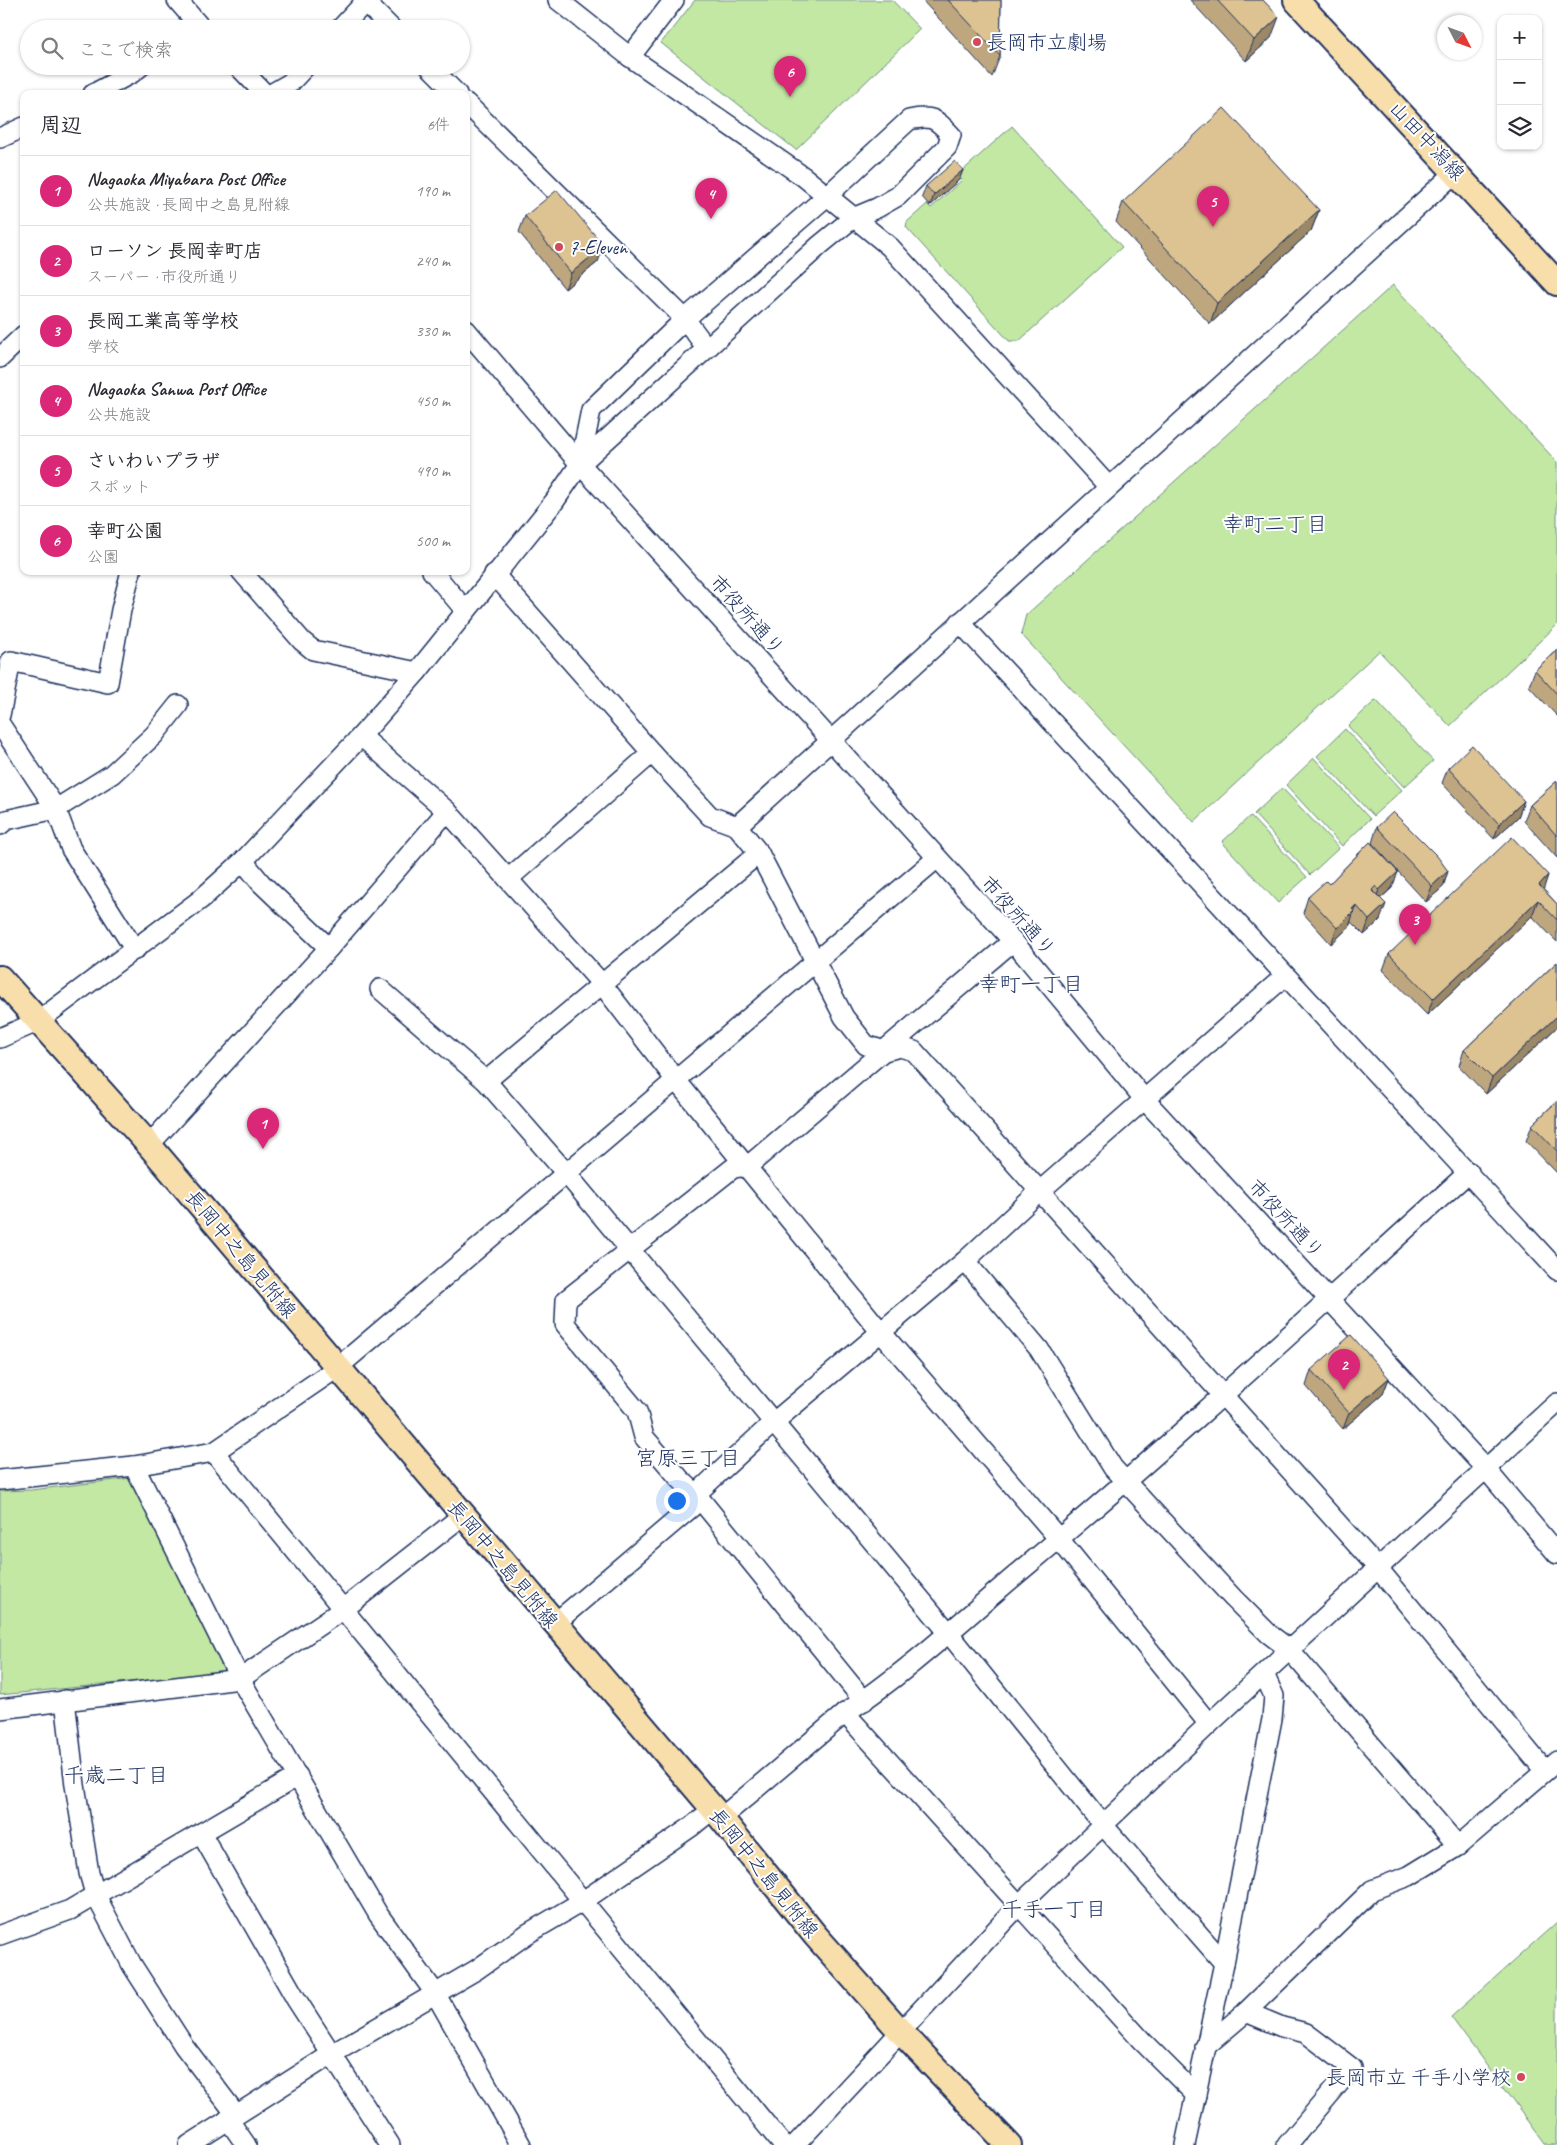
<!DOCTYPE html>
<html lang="ja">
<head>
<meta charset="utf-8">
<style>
	:root { --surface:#fff; --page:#f7f7f7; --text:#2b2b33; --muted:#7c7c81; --line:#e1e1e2; --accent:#db2777 }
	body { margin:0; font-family:Caveat,"Klee One",sans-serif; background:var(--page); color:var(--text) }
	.controls { position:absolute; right:15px; top:15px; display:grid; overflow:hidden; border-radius:10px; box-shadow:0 1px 4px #0004 }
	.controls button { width:45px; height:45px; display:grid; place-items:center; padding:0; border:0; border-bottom:1px solid var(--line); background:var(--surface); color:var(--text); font:25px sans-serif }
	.compass { position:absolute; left:1437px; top:15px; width:45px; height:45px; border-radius:50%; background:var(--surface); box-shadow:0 1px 4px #0004; rotate:132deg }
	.you { position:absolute; left:676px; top:1500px; width:18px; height:18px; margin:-12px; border:4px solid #fff; border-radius:50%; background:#1a73e8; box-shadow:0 0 0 8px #1a73e833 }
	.badge { display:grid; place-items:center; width:32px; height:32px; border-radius:50%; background:var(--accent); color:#fff; font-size:16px; font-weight:700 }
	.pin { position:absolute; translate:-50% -41px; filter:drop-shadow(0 1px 2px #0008) }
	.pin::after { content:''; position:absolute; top:26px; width:18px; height:15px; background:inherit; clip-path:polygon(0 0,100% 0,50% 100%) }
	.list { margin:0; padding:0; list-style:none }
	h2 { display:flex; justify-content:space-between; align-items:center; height:65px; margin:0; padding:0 20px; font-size:21px }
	h2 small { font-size:16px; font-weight:400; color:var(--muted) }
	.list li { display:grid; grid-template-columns:32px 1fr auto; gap:15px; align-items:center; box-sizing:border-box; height:70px; padding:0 20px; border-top:1px solid var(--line) }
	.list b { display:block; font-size:19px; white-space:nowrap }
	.list p { margin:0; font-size:16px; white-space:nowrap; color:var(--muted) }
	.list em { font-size:16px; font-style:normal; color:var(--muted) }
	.icon { flex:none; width:28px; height:28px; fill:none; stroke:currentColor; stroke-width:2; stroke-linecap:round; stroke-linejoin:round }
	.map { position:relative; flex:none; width:1557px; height:2145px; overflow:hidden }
	.search { position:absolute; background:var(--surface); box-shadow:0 1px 4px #0004; left:20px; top:20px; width:450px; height:55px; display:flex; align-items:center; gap:12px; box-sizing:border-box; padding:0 18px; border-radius:28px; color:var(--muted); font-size:19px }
	.panel { position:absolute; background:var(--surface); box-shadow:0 1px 4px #0004; left:20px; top:90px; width:450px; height:485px; border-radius:10px }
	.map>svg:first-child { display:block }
	.green { fill:#c2e8a3; stroke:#6e8c80 }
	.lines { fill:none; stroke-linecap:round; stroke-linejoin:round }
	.minor-casing { stroke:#1b2f5e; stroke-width:22 }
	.major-casing { stroke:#1b2f5e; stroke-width:28 }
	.minor { stroke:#fff; stroke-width:19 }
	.major { stroke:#f8deab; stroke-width:24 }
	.wall { fill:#bea77e; stroke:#1b2f5e }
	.shaded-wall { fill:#9b8866; stroke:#1b2f5e }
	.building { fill:#ddc292; stroke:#1b2f5e }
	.poi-dot { fill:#d1495b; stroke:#fff; stroke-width:2 }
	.labels { text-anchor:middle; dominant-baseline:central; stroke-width:4; stroke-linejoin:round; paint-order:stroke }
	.poi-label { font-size:20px; fill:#1b2f5e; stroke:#fff; text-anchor:start }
	.street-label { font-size:20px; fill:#1b2f5e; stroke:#fff }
	.neighbourhood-label { font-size:21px; fill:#1b2f5e; stroke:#fff }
</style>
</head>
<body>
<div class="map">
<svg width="1557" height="2145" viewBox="0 0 1557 2145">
	<rect width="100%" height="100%" fill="#fff"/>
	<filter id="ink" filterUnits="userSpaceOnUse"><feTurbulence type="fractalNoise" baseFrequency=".02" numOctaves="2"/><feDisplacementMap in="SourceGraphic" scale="10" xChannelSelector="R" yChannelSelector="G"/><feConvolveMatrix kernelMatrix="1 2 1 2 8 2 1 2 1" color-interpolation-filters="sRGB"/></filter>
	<g filter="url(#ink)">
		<g class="green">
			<polygon points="695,0 892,0 920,29 796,150 661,43"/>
			<polygon points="1012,126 1122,247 1019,341 1009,341 906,227 907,222 927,204 931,208 962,180 958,175"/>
			<polygon points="1393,285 1557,462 1557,625 1450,726 1379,651 1194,822 1021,634 1026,615"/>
			<polygon points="1376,700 1433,761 1404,787 1348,726"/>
			<polygon points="1345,729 1402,790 1373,816 1317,756"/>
			<polygon points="1314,758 1370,819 1342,846 1286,785"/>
			<polygon points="1282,788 1339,848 1310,875 1254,814"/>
			<polygon points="1250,816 1307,877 1278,903 1222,842"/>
			<polygon points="132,1478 227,1672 0,1695 0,1491 31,1490"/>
			<polygon points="1557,1922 1557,2145 1545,2145 1451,2017"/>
		</g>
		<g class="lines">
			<defs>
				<g id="minor">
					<polyline points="177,0 202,29"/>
					<polyline points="363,0 392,29"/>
					<polyline points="558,0 630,57 804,177 890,247 1109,487"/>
					<polyline points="340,29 367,0"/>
					<polyline points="630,57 674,0"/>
					<polyline points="238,66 265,94"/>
					<polyline points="429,66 457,94"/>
					<polyline points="93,94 132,73 141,66"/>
					<polyline points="271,94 290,83 306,66"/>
					<polyline points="466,103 685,319 706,347"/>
					<polyline points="0,138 24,127"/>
					<polyline points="466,330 580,464 1013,941 1145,1100 1485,1468 1557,1554"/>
					<polyline points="0,358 24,335"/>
					<polyline points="241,571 302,641 313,650 417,672"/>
					<polyline points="432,571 465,610"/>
					<polyline points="494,574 652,753 710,816 737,826 759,853 844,1017 866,1045 884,1051 900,1047 914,1051 1377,1567 1545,1771"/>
					<polyline points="960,622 1557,1270"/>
					<polyline points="0,715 11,661 108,683 121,610 131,571"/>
					<polyline points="0,724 56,809 71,849 135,950"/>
					<polyline points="361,736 447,811 602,984 675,1079 880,1331 1059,1539 1209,1724"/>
					<polyline points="0,825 6,820 56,809 112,774 154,735 178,705"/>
					<polyline points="737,826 1456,172"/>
					<polyline points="243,861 261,883 329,948"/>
					<polyline points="508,879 652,753"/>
					<polyline points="380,989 486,1081 566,1173 948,1632 1103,1825 1224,1963"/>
					<path d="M0,1038L37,1022L200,900L243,861L361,736L417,672L554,502L580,464L820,245L853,218L877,208L898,196L947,147L951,135C936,118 931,115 909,120L827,196L685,319L591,410L580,464"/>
					<polyline points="486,1081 759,853"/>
					<polyline points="149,1145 329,948 447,811"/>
					<polyline points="965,1261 1039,1349 1113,1468 1233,1598 1269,1634 1289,1649 1458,1846"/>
					<polyline points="214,1452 783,2145"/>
					<polyline points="134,1466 240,1679 378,1914 435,1993 521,2145"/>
					<polyline points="0,1480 134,1466 214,1452 337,1368 936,859"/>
					<polyline points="554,1624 693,1506 696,1494 774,1422 965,1261 1040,1191 1285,976"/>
					<polyline points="65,1700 75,1785 89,1873 95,1894 132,1965 184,2046 235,2113"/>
					<polyline points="864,1701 696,1494 680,1479 644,1437 637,1411 565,1324 566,1300 733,1168 748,1166 1013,941"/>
					<polyline points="0,1709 240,1679 345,1608 462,1516"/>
					<polyline points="845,1713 1142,2041 1196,2095"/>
					<path d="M721,1818L845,1713C908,1672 970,1613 1029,1564C1179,1438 1323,1304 1469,1172"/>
					<polyline points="201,1833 296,1999 390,2145"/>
					<polyline points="0,1935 70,1910 298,1776"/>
					<polyline points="1246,2012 1282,2027 1306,2033 1352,2068 1287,2145"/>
					<polyline points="1205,2047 1246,2012 1372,1890 1409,1876 1458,1846 1557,1761"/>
					<polyline points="228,2119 246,2145"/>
					<polyline points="189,2145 332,2054 476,1970 527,1934 583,1901 691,1827 713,1809"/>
					<polyline points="795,2145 1019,1905 1209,1724 1557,1403"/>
					<polyline points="1185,2145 1224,1963 1272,1719 1274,1696 1264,1674"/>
				</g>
				<g id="major">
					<polyline points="1296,0 1557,283"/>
					<polyline points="0,978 149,1145 721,1818 815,1935 901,2032 1009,2145"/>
				</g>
			</defs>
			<use href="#minor" class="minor-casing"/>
			<use href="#major" class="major-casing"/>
			<use href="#minor" class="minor"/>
			<use href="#major" class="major"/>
		</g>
		<g class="wall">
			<polygon points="922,0 1001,0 1000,56 992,77"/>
			<polygon points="1190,0 1263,0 1271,38 1246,61"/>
			<polygon points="963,170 959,180 930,206 922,197 926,186"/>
			<polygon points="1123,202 1319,210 1311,231 1210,324 1116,222"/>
			<polygon points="525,216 598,262 565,289 519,232"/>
			<polygon points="1557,650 1557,716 1529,686 1535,670"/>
			<polygon points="1448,768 1524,801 1518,817 1494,839 1442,783"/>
			<polygon points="1557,781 1557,858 1524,821 1530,805"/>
			<polygon points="1377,827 1448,871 1443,887 1426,902 1372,843"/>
			<polygon points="1370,842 1392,888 1380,899 1380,920 1364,935 1351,922 1349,927 1331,944 1303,913 1308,897 1329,884"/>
			<polygon points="1548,875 1543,889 1557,904 1557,942 1532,916 1427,1015 1383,970 1389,954"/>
			<polygon points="1557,962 1557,1027 1486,1094 1459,1066 1464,1050"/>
			<polygon points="1557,1101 1557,1173 1526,1141 1532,1125"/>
			<polygon points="1311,1370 1389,1378 1383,1394 1343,1429 1306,1386"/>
		</g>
		<g class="shaded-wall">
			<polygon points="1279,17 1271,38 1246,61 1254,40"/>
			<polygon points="963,170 959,180 930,206 934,195"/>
			<polygon points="1319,210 1311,231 1210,324 1217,303"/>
			<polygon points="604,246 598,262 565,289 571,273"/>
			<polygon points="1524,801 1518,817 1494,839 1499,824"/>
			<polygon points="1448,871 1443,887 1426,902 1432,886"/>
			<polygon points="1398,872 1392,888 1373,905 1379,890"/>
			<polygon points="1548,875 1543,891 1539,885"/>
			<polygon points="1538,900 1532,916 1427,1015 1433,999"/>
			<polygon points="1386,904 1380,920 1364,935 1369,920"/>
			<polygon points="1356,905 1349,927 1331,944 1337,928"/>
			<polygon points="1557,1016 1557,1027 1486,1094 1492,1078"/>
			<polygon points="1389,1378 1383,1394 1343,1429 1349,1413"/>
		</g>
		<g class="building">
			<polygon points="948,0 1001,0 1000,56"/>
			<polygon points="1217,0 1263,0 1279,17 1254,40"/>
			<polygon points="1224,108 1319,210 1217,303 1123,202"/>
			<polygon points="955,161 963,170 934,195 926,186"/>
			<polygon points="557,190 604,246 571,273 525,216"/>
			<polygon points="1557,650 1557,694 1535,670"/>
			<polygon points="1472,745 1524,801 1499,824 1448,768"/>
			<polygon points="1557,781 1557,836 1530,805"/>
			<polygon points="1393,812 1437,856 1448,871 1432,886 1377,827"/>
			<polygon points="1512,837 1548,875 1539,885 1557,904 1557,920 1538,900 1433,999 1389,954"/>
			<polygon points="1370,842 1398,872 1379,890 1376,886 1372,890 1386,904 1369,920 1356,905 1352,909 1354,911 1337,928 1308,897 1326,881 1329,884"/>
			<polygon points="1557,962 1557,1016 1492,1078 1464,1050"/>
			<polygon points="1557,1101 1557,1151 1532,1125"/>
			<polygon points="1351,1335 1389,1378 1349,1413 1311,1370"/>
		</g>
	</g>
	<g class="poi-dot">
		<circle cx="977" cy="42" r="5"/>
		<circle cx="559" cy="247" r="5"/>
		<circle cx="1521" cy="2077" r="5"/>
	</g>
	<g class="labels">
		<g class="poi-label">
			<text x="987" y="42">長岡市立劇場</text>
			<text x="569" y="247">7-Eleven</text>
			<text x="1511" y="2077" text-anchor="end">長岡市立 千手小学校</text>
		</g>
		<g class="street-label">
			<text transform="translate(1427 141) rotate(47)">山田中潟線</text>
			<text transform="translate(747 615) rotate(48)">市役所通り</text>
			<text transform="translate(1018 916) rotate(48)">市役所通り</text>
			<text transform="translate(1286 1219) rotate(47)">市役所通り</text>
			<text transform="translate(241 1254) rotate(50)">長岡中之島見附線</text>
			<text transform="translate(503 1564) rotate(50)">長岡中之島見附線</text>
			<text transform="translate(764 1873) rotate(51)">長岡中之島見附線</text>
		</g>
		<g class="neighbourhood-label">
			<text x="1275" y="524">幸町二丁目</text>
			<text x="1031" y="984">幸町一丁目</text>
			<text x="688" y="1458">宮原三丁目</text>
			<text x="116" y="1775">千歳二丁目</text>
			<text x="1054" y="1909">千手一丁目</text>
		</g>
	</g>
</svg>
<div class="controls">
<button>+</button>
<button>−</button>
<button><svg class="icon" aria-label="layers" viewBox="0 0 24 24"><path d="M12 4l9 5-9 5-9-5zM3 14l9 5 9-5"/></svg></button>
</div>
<svg class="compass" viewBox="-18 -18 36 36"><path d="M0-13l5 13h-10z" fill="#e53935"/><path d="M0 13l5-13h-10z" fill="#7c7c81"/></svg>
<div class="you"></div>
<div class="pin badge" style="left:263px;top:1149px">1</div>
<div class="pin badge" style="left:1344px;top:1390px">2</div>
<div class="pin badge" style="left:1415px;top:945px">3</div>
<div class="pin badge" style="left:711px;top:219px">4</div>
<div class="pin badge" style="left:1213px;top:227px">5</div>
<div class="pin badge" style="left:790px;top:97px">6</div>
<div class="search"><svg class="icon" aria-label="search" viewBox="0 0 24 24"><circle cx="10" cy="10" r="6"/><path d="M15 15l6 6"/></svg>ここで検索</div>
<section class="panel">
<h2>周辺<small>6件</small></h2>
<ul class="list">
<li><span class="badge">1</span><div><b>Nagaoka Miyabara Post Office</b><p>公共施設 · 長岡中之島見附線</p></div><em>190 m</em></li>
<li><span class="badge">2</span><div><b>ローソン 長岡幸町店</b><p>スーパー · 市役所通り</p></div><em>240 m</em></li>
<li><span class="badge">3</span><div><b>長岡工業高等学校</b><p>学校</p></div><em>330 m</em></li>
<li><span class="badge">4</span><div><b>Nagaoka Sanwa Post Office</b><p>公共施設</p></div><em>450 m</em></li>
<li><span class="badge">5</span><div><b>さいわいプラザ</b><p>スポット</p></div><em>490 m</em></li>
<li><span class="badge">6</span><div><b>幸町公園</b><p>公園</p></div><em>500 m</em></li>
</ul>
</section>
</div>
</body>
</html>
